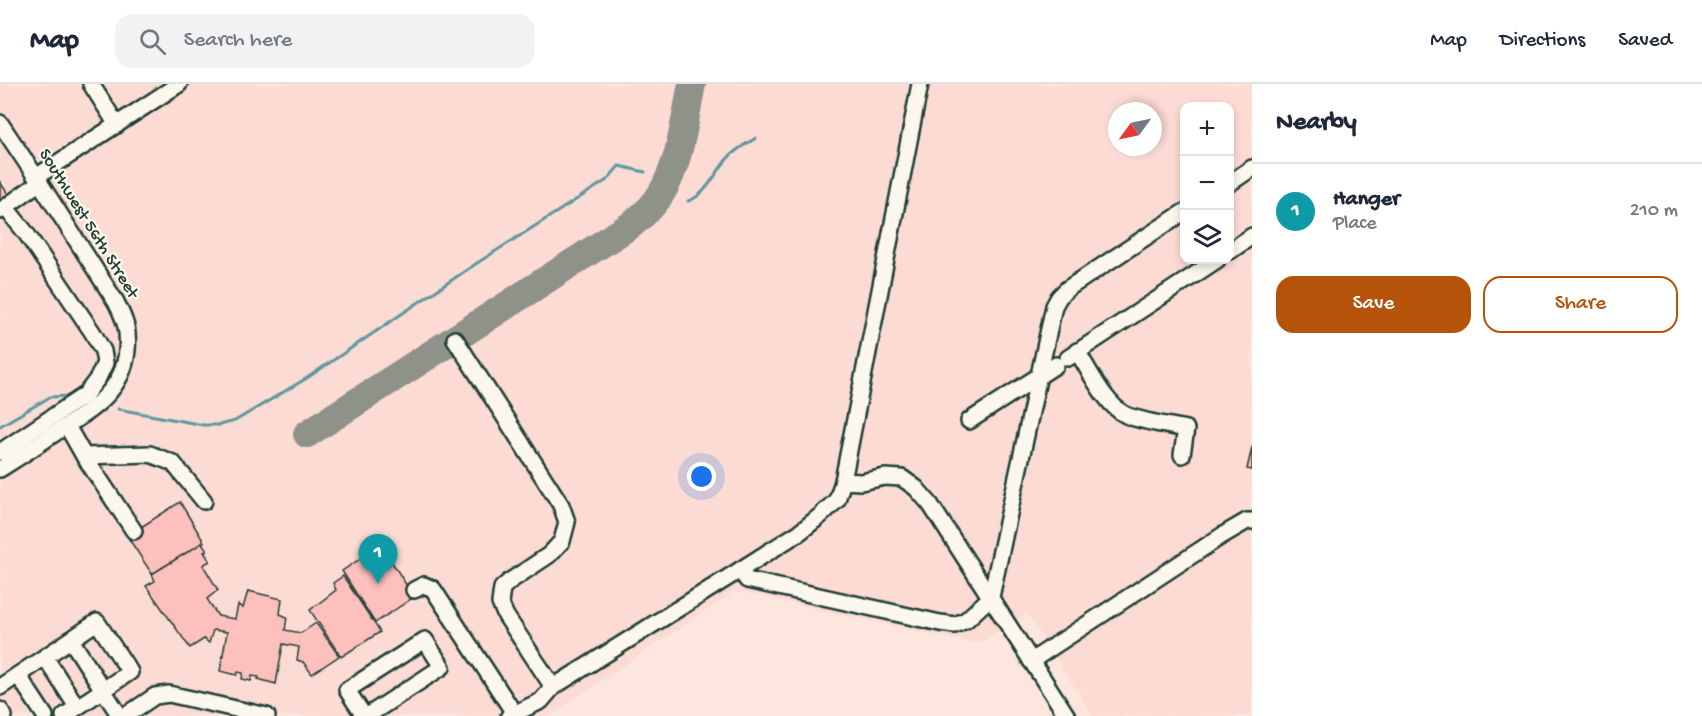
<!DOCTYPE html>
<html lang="en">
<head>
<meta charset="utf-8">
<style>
	:root { --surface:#fff; --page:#f2f2f3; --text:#1f2937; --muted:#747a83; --line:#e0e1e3; --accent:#b45309 }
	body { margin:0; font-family:"Gochi Hand",sans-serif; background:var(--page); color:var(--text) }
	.controls { position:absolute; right:18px; top:18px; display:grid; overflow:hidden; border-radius:12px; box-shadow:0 3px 9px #0003 }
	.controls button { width:54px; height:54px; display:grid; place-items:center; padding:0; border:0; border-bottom:2px solid var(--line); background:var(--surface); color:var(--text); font:30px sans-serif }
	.compass { position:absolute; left:1108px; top:18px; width:54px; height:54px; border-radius:50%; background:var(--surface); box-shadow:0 3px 9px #0003; rotate:237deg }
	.you { position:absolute; left:702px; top:393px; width:21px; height:21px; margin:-15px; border:4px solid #fff; border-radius:50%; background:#1a73e8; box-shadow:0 0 0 9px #1a73e833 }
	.badge { display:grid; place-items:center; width:39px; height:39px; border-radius:50%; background:var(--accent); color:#fff; font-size:20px; font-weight:700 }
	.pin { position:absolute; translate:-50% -50px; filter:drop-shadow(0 2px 3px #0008) }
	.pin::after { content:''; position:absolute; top:32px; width:21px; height:18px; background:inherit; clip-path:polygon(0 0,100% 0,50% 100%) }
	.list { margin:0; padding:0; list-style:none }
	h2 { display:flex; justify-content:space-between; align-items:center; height:78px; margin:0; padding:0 24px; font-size:26px }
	h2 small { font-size:20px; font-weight:400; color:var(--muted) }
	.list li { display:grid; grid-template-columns:39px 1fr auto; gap:18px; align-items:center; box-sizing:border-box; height:96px; padding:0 24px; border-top:2px solid var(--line) }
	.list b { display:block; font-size:22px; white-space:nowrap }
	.list p { margin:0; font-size:20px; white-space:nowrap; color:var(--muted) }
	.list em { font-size:20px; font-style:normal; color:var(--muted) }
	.actions { display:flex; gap:12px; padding:18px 24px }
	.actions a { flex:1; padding:14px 0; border:2px solid var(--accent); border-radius:18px; text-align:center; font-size:21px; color:var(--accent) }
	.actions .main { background:var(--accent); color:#fff }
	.icon { flex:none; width:33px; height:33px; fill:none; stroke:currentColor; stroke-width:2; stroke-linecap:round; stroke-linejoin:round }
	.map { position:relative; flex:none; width:1252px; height:632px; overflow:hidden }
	header { display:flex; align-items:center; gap:36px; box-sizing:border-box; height:84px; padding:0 30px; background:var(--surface); border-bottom:2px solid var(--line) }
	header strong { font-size:28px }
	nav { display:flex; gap:33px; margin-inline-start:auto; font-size:21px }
	.search { width:420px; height:54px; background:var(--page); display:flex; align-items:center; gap:15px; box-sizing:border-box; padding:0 21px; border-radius:18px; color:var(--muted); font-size:22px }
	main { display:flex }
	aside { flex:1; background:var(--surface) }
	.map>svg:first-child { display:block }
	.built { fill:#fcdbd4; fill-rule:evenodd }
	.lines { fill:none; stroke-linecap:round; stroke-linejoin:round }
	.stream { stroke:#5d989e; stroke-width:3 }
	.taxiway { stroke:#8e9289; stroke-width:28 }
	.building { fill:#fdc0bc; stroke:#1f3d34; stroke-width:1.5 }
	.minor-casing { stroke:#1f3d34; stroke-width:20 }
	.minor { stroke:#fbf7ec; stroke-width:15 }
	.labels { text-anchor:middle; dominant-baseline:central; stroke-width:4.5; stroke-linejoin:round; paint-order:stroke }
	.street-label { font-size:18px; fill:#1f3d34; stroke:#fbf7ec }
</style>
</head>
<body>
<header>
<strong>Map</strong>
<div class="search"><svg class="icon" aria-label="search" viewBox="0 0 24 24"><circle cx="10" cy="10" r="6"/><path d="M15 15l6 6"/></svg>Search here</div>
<nav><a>Map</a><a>Directions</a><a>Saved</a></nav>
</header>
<main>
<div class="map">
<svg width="1252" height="632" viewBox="0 0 1252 632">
	<rect width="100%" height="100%" fill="#fce6de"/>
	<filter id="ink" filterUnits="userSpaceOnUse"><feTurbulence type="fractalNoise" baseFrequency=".0167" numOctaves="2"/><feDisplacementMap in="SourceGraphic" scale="12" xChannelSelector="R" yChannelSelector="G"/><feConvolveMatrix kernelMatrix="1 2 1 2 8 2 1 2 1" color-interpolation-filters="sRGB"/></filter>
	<g filter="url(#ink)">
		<path class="built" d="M0,0H1252V632H1093L1027,529L978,560L735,507L549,632H0ZM1184,22H1230V176H1184ZM1117,27H1153V63H1117Z"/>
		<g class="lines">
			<g class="stream">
				<path d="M688,117C706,112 716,87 728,74C736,65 746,60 756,54"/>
				<polyline points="118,325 203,341 219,341 235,337 307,294 474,181 607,96 619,82 645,88"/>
				<polyline points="0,342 50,313 70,312"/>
			</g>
			<path class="taxiway" d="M307,350L631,141C638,135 646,129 652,122C679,92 684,39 692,0"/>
		</g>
		<g class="building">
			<polygon points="0,98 8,110 0,116"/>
			<polygon points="1252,363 1252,386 1247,385"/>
			<polygon points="180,418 204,458 152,490 127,452"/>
			<polygon points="202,459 207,466 204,468 210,477 203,481 218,506 207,515 218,532 235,535 238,521 243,524 248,507 282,515 280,530 287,533 285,546 301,549 316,539 339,572 312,590 303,578 297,576 299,563 283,560 276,600 258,595 259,593 252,592 251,597 242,595 243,589 238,588 237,591 220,587 227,548 213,546 209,559 204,555 190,564 146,502 155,497 152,490"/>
			<polygon points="381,461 414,513 375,539 342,487"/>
			<polygon points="343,492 380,548 341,573 310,526 336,506 333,499"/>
		</g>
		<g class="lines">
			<defs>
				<g id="minor">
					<polyline points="91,0 117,41"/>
					<path d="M0,39L36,93L116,218C125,236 129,246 127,266C124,307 90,327 58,347C39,360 19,373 0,385"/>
					<polyline points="36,93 179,0"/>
					<polyline points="1230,99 1252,84"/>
					<polyline points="0,127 40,98"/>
					<polyline points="1230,167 1252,152"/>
					<polyline points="455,255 561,421 567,438 562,457 549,471 510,497 502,504 500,519 506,532 553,603"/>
					<path d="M1077,267C1089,286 1106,322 1126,331C1143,338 1168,341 1186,345L1182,371"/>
					<polyline points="1068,274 1217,176"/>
					<polyline points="969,337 1056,281"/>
					<polyline points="67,342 84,372 134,447"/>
					<polyline points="0,368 85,311 98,294 105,279 103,267 93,249 26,149 6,124"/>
					<polyline points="84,372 150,370 173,379 204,417"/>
					<polyline points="843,397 920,0"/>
					<polyline points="740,486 800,448 820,432 837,416 843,397 861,398 885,393 902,394 916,404 930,420 1067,632"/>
					<polyline points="414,506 424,501 433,505 514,629"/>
					<polyline points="45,573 77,623"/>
					<polyline points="1031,577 1223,451 1247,437 1252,437"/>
					<polyline points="18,591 45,632"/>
					<polyline points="0,603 97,538 130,588 103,606 120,632"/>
					<polyline points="0,626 4,632"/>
					<polyline points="64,632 103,606 71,556"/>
					<polyline points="125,632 155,612 169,610 267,632"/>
					<polyline points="364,632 347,606 425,556 442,583 367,632"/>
					<polyline points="509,632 541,617 553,603 740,486 747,496 940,539 955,541 966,536 991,513 1054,222 1059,213 1067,205 1184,128"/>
				</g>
			</defs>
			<use href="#minor" class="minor-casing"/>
			<use href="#minor" class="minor"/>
		</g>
	</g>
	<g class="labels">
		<g class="street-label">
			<text transform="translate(88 140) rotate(58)">Southwest 56th Street</text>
		</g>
	</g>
</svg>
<div class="controls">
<button>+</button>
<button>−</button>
<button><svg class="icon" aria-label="layers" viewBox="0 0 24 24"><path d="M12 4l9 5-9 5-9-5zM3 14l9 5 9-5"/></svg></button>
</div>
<svg class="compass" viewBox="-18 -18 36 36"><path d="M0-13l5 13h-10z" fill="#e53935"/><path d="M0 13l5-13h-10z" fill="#747a83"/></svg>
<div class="you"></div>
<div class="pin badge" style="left:378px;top:500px;background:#0f9aa8">1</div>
</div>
<aside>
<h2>Nearby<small></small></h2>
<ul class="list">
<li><span class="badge" style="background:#0f9aa8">1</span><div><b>Hanger</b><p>Place</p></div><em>210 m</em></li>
</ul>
<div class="actions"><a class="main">Save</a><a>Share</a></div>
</aside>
</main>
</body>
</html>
